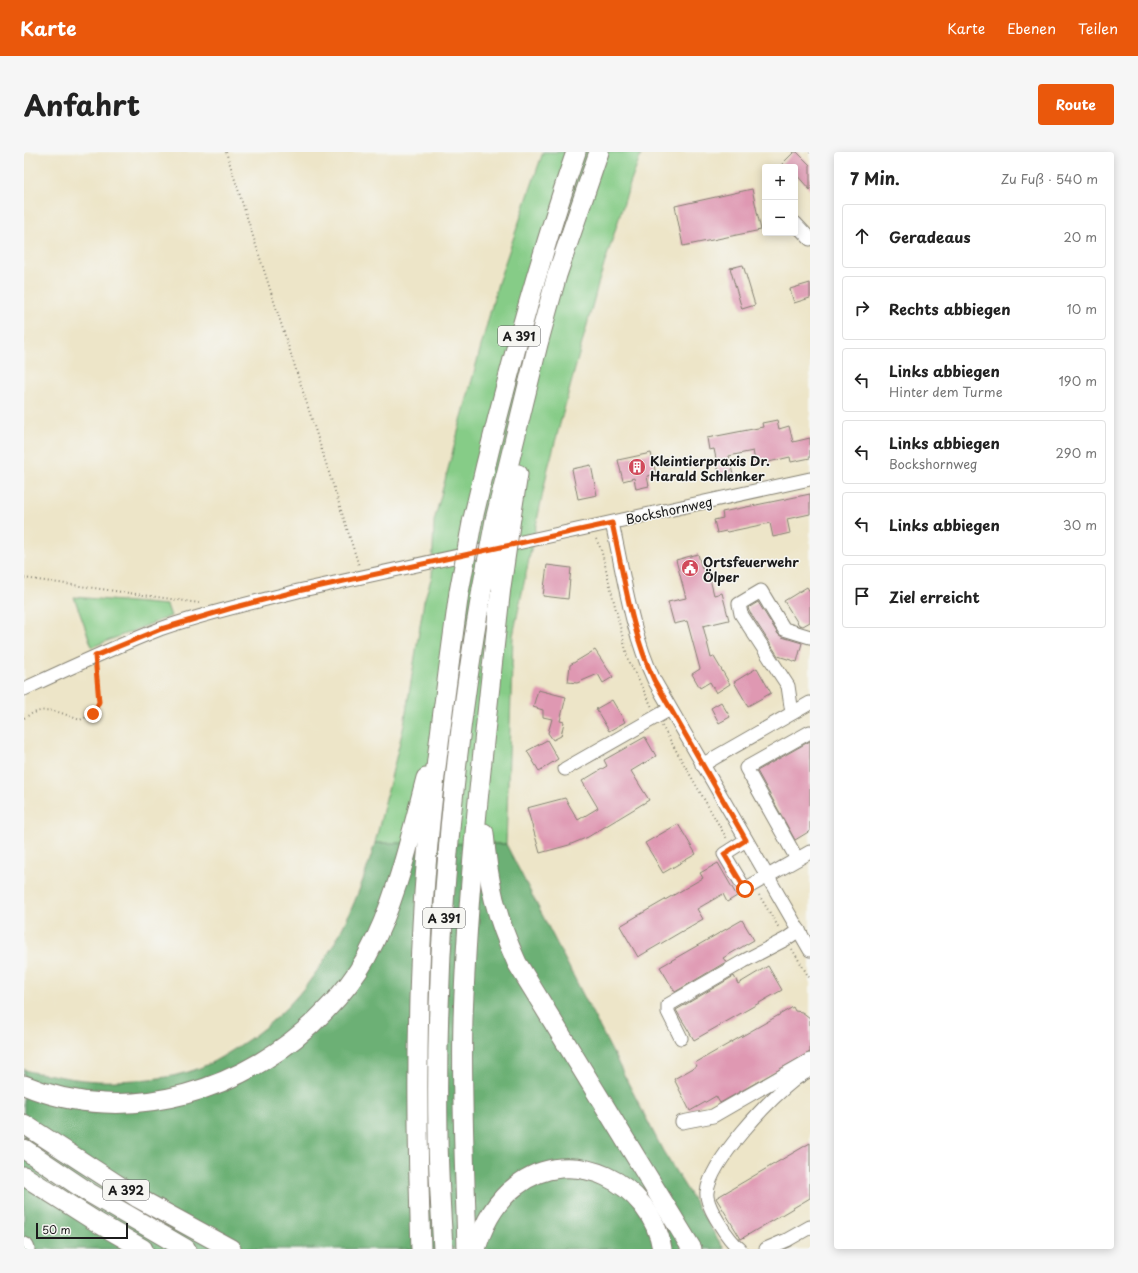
<!DOCTYPE html>
<html lang="de">
<head>
<meta charset="utf-8">
<style>
	:root { --surface:#fff; --page:#f6f6f6; --text:#222; --muted:#767676; --line:#e0e0e0; --accent:#ea580c }
	body { margin:0; font-family:"Playpen Sans",sans-serif; background:var(--page); color:var(--text) }
	.controls { position:absolute; right:12px; top:12px; display:grid; overflow:hidden; border-radius:4px; box-shadow:0 2px 10px #0003 }
	.controls button { width:36px; height:36px; display:grid; place-items:center; padding:0; border:0; border-bottom:1px solid var(--line); background:var(--surface); color:var(--text); font:20px sans-serif }
	.scale { position:absolute; left:12px; bottom:10px; width:92px; box-sizing:border-box; padding-left:4px; border:2px solid #1c1c1c; border-top:0; font-size:11px; line-height:14px; white-space:nowrap; color:#1c1c1c; -webkit-text-stroke:3px #f6f6f2; paint-order:stroke }
	.stop { position:absolute; width:12px; height:12px; margin:-9px; border:3px solid #ea580c; border-radius:50%; background:#fff }
	.stop.end { background:#ea580c; border-color:#fff; box-shadow:0 1px 4px #0008 }
	.list { margin:0; padding:0; list-style:none }
	h2 { display:flex; justify-content:space-between; align-items:center; height:52px; margin:0; padding:0 16px; font-size:17px }
	h2 small { font-size:13px; font-weight:400; color:var(--muted) }
	.list li { display:grid; grid-template-columns:26px 1fr auto; gap:12px; align-items:center; box-sizing:border-box; height:64px; margin:0 8px 8px; padding:0 8px; border:1px solid var(--line); border-radius:4px }
	.list b { display:block; font-size:15px; white-space:nowrap }
	.list p { margin:0; font-size:13px; white-space:nowrap; color:var(--muted) }
	.list em { font-size:13px; font-style:normal; color:var(--muted) }
	.icon { flex:none; width:22px; height:22px; fill:none; stroke:currentColor; stroke-width:2; stroke-linecap:round; stroke-linejoin:round }
	.map { position:relative; flex:none; width:786px; height:1097px; overflow:hidden; border-radius:4px }
	header { display:flex; align-items:center; gap:24px; box-sizing:border-box; height:56px; padding:0 20px; background:var(--accent); color:#fff }
	header strong { font-size:19px }
	nav { display:flex; gap:22px; margin-inline-start:auto; font-size:14px }
	.intro { display:flex; align-items:center; justify-content:space-between; box-sizing:border-box; height:96px; padding:0 24px }
	h1 { margin:0; font-size:28px }
	.button { padding:10px 18px; border-radius:4px; background:var(--accent); color:#fff; font-size:14px; font-weight:700 }
	main { display:flex; gap:24px; padding:0 24px }
	aside { flex:1; background:var(--surface); border-radius:4px; box-shadow:0 2px 10px #0003 }
	.map>svg:first-child { display:block }
	.green { fill:#86cc87; stroke:#517452 }
	.forest { fill:#6cb074; stroke:#446648 }
	.building { fill:#df98b2 }
	.lines { fill:none; stroke-linecap:round; stroke-linejoin:round }
	.minor-casing { stroke:#848072; stroke-width:15 }
	.highway-casing { stroke:#848072; stroke-width:21 }
	.path { stroke:#848072; stroke-width:2; stroke-dasharray:1 3; stroke-linecap:butt }
	.minor { stroke:#fff; stroke-width:13 }
	.highway { stroke:#fff; stroke-width:19 }
	.highway-bridge-casing { stroke:#848072; stroke-width:21; stroke-linecap:butt }
	.highway-bridge { stroke:#fff; stroke-width:19 }
	.route { stroke:#ea580c; stroke-width:5 }
	.labels { text-anchor:middle; dominant-baseline:central; stroke-width:3; stroke-linejoin:round; paint-order:stroke }
	.shield { fill:#f6f6f2; stroke:#5d5d5c; stroke-width:1 }
	.shield-label { font-size:12px; font-weight:bold; fill:#1c1c1c }
	.poi-label { font-size:13px; font-weight:bold; fill:#1c1c1c; stroke:#f6f6f2; text-anchor:start }
	.street-label { font-size:13px; fill:#1c1c1c; stroke:#f6f6f2 }
</style>
</head>
<body>
<header>
<strong>Karte</strong>
<nav><a>Karte</a><a>Ebenen</a><a>Teilen</a></nav>
</header>
<div class="intro"><h1>Anfahrt</h1><a class="button">Route</a></div>
<main>
<div class="map">
<svg width="786" height="1097" viewBox="0 0 786 1097">
	<rect width="100%" height="100%" fill="#f6f6f2"/>
	<filter id="ink" filterUnits="userSpaceOnUse"><feTurbulence type="fractalNoise" baseFrequency=".025" numOctaves="2"/><feDisplacementMap in="SourceGraphic" scale="8" xChannelSelector="R" yChannelSelector="G"/><feConvolveMatrix kernelMatrix="1 2 1 2 8 2 1 2 1" color-interpolation-filters="sRGB"/></filter>
	<filter id="wash" filterUnits="userSpaceOnUse"><feTurbulence type="fractalNoise" baseFrequency=".012" numOctaves="4" result="noise"/><feDisplacementMap in="SourceGraphic" scale="16" xChannelSelector="R" yChannelSelector="G"/><feGaussianBlur stdDeviation="0.9" result="paint"/><feColorMatrix in="noise" values="0 0 0 0 0 0 0 0 0 0 0 0 0 0 0 0 0 1.4 0 .05"/><feComposite in="paint" operator="in"/></filter>
	<g filter="url(#wash)">
		<rect width="100%" height="100%" fill="#ede5c8"/>
		<g class="green">
			<polygon points="519,0 618,0 606,32 575,129 524,316 489,484 482,692 351,691 380,573 400,449 408,424 410,369 474,131"/>
			<polygon points="50,445 143,453 147,464 68,495"/>
		</g>
		<path class="forest" d="M351,691L482,692L639,999L700,1097H0V917C7,921 16,921 23,922C48,927 67,930 92,929C114,928 143,927 164,920C182,915 200,904 215,894C289,847 327,773 351,691Z"/>
		<g id="blocks">
			<g class="building">
				<polygon points="770,0 773,0 786,13 786,38 771,21 771,15 755,15"/>
				<polygon points="728,37 737,78 659,94 651,54"/>
				<polygon points="719,113 731,153 718,157 706,116"/>
				<polygon points="786,131 786,146 770,151 766,137"/>
				<polygon points="753,268 755,277 765,274 769,290 786,286 786,306 767,310 766,305 732,313 729,299 705,304 709,323 696,326 690,297 685,298 683,286 739,275 738,271"/>
				<polygon points="627,301 632,322 623,324 625,334 612,337 610,326 599,329 594,308"/>
				<polygon points="567,313 573,343 554,347 548,317"/>
				<polygon points="786,342 786,362 763,367 766,381 749,385 746,371 703,380 702,379 693,381 690,368 699,366 698,360"/>
				<polygon points="674,402 678,417 683,415 690,443 698,441 705,468 679,474 687,506 690,505 706,532 692,541 686,530 676,536 668,522 676,517 663,469 650,472 644,450 662,446 652,408"/>
				<polygon points="523,413 547,416 544,447 519,444"/>
				<polygon points="783,435 786,440 786,470 779,474 775,473 760,449"/>
				<polygon points="734,450 754,482 758,485 778,491 773,510 754,504 725,459 724,456"/>
				<polygon points="571,498 589,525 579,531 574,522 553,531 544,530 546,513"/>
				<polygon points="733,516 747,541 724,554 710,530"/>
				<polygon points="514,538 542,545 536,569 540,570 537,584 529,588 524,581 528,567 519,565 519,558 509,555"/>
				<polygon points="588,548 601,570 585,579 572,557"/>
				<polygon points="697,550 706,565 695,571 687,556"/>
				<polygon points="621,585 632,604 607,619 625,648 564,685 545,693 516,701 503,656 541,646 554,668 574,656 558,629 583,614 580,608"/>
				<polygon points="523,588 534,607 515,619 503,599"/>
				<polygon points="786,589 786,679 771,688 733,619"/>
				<polygon points="654,672 672,702 639,721 621,691"/>
				<polygon points="694,711 713,744 703,750 699,742 673,757 679,767 614,805 596,774 679,726 676,721"/>
				<polygon points="718,768 730,788 699,806 702,810 651,840 636,815"/>
				<polygon points="744,814 758,838 670,888 652,858 710,824 714,832"/>
				<polygon points="769,855 771,859 778,860 786,866 786,900 696,951 692,944 666,959 650,927 673,914 671,911"/>
				<polygon points="786,991 786,1046 717,1087 692,1046"/>
			</g>
		</g>
	</g>
	<g filter="url(#ink)">
		<use href="#blocks" fill-opacity="0" stroke="#848072" stroke-width="1"/>
		<g class="lines">
			<defs>
				<g id="minor">
					<polyline points="771,71 786,87"/>
					<path d="M588,371C600,424 607,479 630,528L786,798"/>
					<path d="M0,537C45,516 90,495 136,477C181,461 228,451 274,439L786,327"/>
					<polyline points="768,561 764,534 717,462 715,452 737,439 760,477 786,485"/>
					<polyline points="678,613 786,551"/>
					<polyline points="541,617 646,557"/>
					<polyline points="722,688 700,702 721,737 786,700"/>
					<polyline points="773,707 722,616 786,580"/>
					<polyline points="657,886 644,860 644,853 720,809 762,787 775,778"/>
					<polyline points="658,970 689,964 786,908"/>
					<path d="M716,1097C705,1089 681,1053 683,1040C687,1008 745,948 770,928C775,924 781,921 786,918"/>
					<polyline points="742,1097 763,1088 786,1075"/>
				</g>
				<g id="highway">
					<polyline points="487,366 494,322"/>
					<polyline points="471,368 514,192 533,123 575,0"/>
					<path d="M448,371C477,246 510,122 552,0"/>
					<path d="M460,681C464,731 472,765 493,811L668,1097"/>
					<path d="M0,933C104,977 226,938 301,859C317,843 331,826 342,806C372,751 386,687 402,626"/>
					<polyline points="0,972 114,1046 207,1097"/>
					<polyline points="0,997 64,1040 162,1097"/>
					<polyline points="0,1024 74,1071 119,1097"/>
					<polyline points="0,1095 1,1097"/>
					<path d="M397,1097C393,989 392,881 398,773C404,661 420,551 435,440"/>
					<path d="M419,1097C417,1058 414,1019 414,981C411,799 427,616 458,437"/>
					<path d="M443,1097C441,1020 437,943 439,867C444,722 461,578 477,435"/>
					<path d="M452,1097C459,1073 472,1049 492,1034C547,990 628,1031 638,1097"/>
				</g>
			</defs>
			<use href="#minor" class="minor-casing"/>
			<use href="#highway" class="highway-casing"/>
			<g class="path">
				<polyline points="202,0 335,414"/>
				<polyline points="786,0 786,1"/>
				<polyline points="572,387 577,397 604,507 628,555"/>
				<polyline points="0,426 175,451"/>
				<path d="M0,566C22,552 34,560 56,568L69,562L75,550L73,517"/>
				<polyline points="638,574 703,687"/>
				<polyline points="735,743 755,776"/>
				<polyline points="768,797 786,827"/>
			</g>
			<use href="#minor" class="minor"/>
			<use href="#highway" class="highway"/>
			<defs>
				<g id="highway-bridge">
					<polyline points="477,435 487,366"/>
					<polyline points="458,437 471,368"/>
					<polyline points="435,440 448,371"/>
				</g>
			</defs>
			<use href="#highway-bridge" class="highway-bridge-casing"/>
			<use href="#highway-bridge" class="highway-bridge"/>
		</g>
	</g>
	<g class="lines" filter="url(#ink)">
		<path class="route" d="M69,562L75,550L71,504L137,477L208,456L274,439L588,371C600,424 607,479 630,528L722,688L700,702L721,737"/>
	</g>
	<defs>
		<symbol id="building-disc" viewBox="-11 -11 22 22"><circle r="9.5" fill="#d1495b" stroke="#f6f6f2"/><path d="M-4-6H4V6H1V3H-1V6H-4ZM-2.5-4.3h1.7v1.8h-1.7ZM.8-4.3h1.7v1.8H.8ZM-2.5-1h1.7V.8h-1.7ZM.8-1h1.7V.8H.8Z" fill="#fff"/></symbol>
		<symbol id="civic-disc" viewBox="-11 -11 22 22"><circle r="9.5" fill="#d1495b" stroke="#f6f6f2"/><path d="M-.6-6.5H3V-4.5H.6V-3L4-1V1h2V6H-6V1h2V-1L-.6-3ZM-1.2 2.5V6h2.4V2.5Z" fill="#fff"/></symbol>
	</defs>
	<g fill-rule="evenodd">
		<use href="#building-disc" x="603" y="305" width="20" height="20"/>
		<use href="#civic-disc" x="656" y="406" width="20" height="20"/>
	</g>
	<g class="labels">
		<g class="shield">
			<rect x="474" y="174" width="42" height="20" rx="3"/>
			<rect x="399" y="756" width="42" height="20" rx="3"/>
			<rect x="79" y="1028" width="46" height="20" rx="3"/>
		</g>
		<g class="shield-label">
			<text x="495" y="184">A 391</text>
			<text x="420" y="766">A 391</text>
			<text x="102" y="1038">A 392</text>
		</g>
		<g class="poi-label">
			<text x="626" y="308">Kleintierpraxis Dr.<tspan x="626" dy="15">Harald Schlenker</tspan></text>
			<text x="679" y="409">Ortsfeuerwehr<tspan x="679" dy="15">Ölper</tspan></text>
		</g>
		<g class="street-label">
			<text transform="translate(645 358) rotate(-12)">Bockshornweg</text>
		</g>
	</g>
</svg>
<div class="controls">
<button>+</button>
<button>−</button>
</div>
<div class="scale">50 m</div>
<div class="stop" style="left:721px;top:737px"></div>
<div class="stop end" style="left:69px;top:562px"></div>
</div>
<aside>
<h2>7 Min.<small>Zu Fuß · 540 m</small></h2>
<ul class="list">
<li><svg class="icon" aria-label="ahead" viewBox="0 0 24 24"><path d="M12 20V5M6 11l6-6 6 6"/></svg><div><b>Geradeaus</b></div><em>20 m</em></li>
<li><svg class="icon" aria-label="right" viewBox="0 0 24 24"><path d="M7 20v-9h11M14 6l5 5-5 5"/></svg><div><b>Rechts abbiegen</b></div><em>10 m</em></li>
<li><svg class="icon" aria-label="left" viewBox="0 0 24 24"><path d="M17 20v-9H6M10 6l-5 5 5 5"/></svg><div><b>Links abbiegen</b><p>Hinter dem Turme</p></div><em>190 m</em></li>
<li><svg class="icon" aria-label="left" viewBox="0 0 24 24"><path d="M17 20v-9H6M10 6l-5 5 5 5"/></svg><div><b>Links abbiegen</b><p>Bockshornweg</p></div><em>290 m</em></li>
<li><svg class="icon" aria-label="left" viewBox="0 0 24 24"><path d="M17 20v-9H6M10 6l-5 5 5 5"/></svg><div><b>Links abbiegen</b></div><em>30 m</em></li>
<li><svg class="icon" aria-label="arrive" viewBox="0 0 24 24"><path d="M6 21V4h12l-3 4 3 4H6"/></svg><div><b>Ziel erreicht</b></div></li>
</ul>
</aside>
</main>
</body>
</html>
